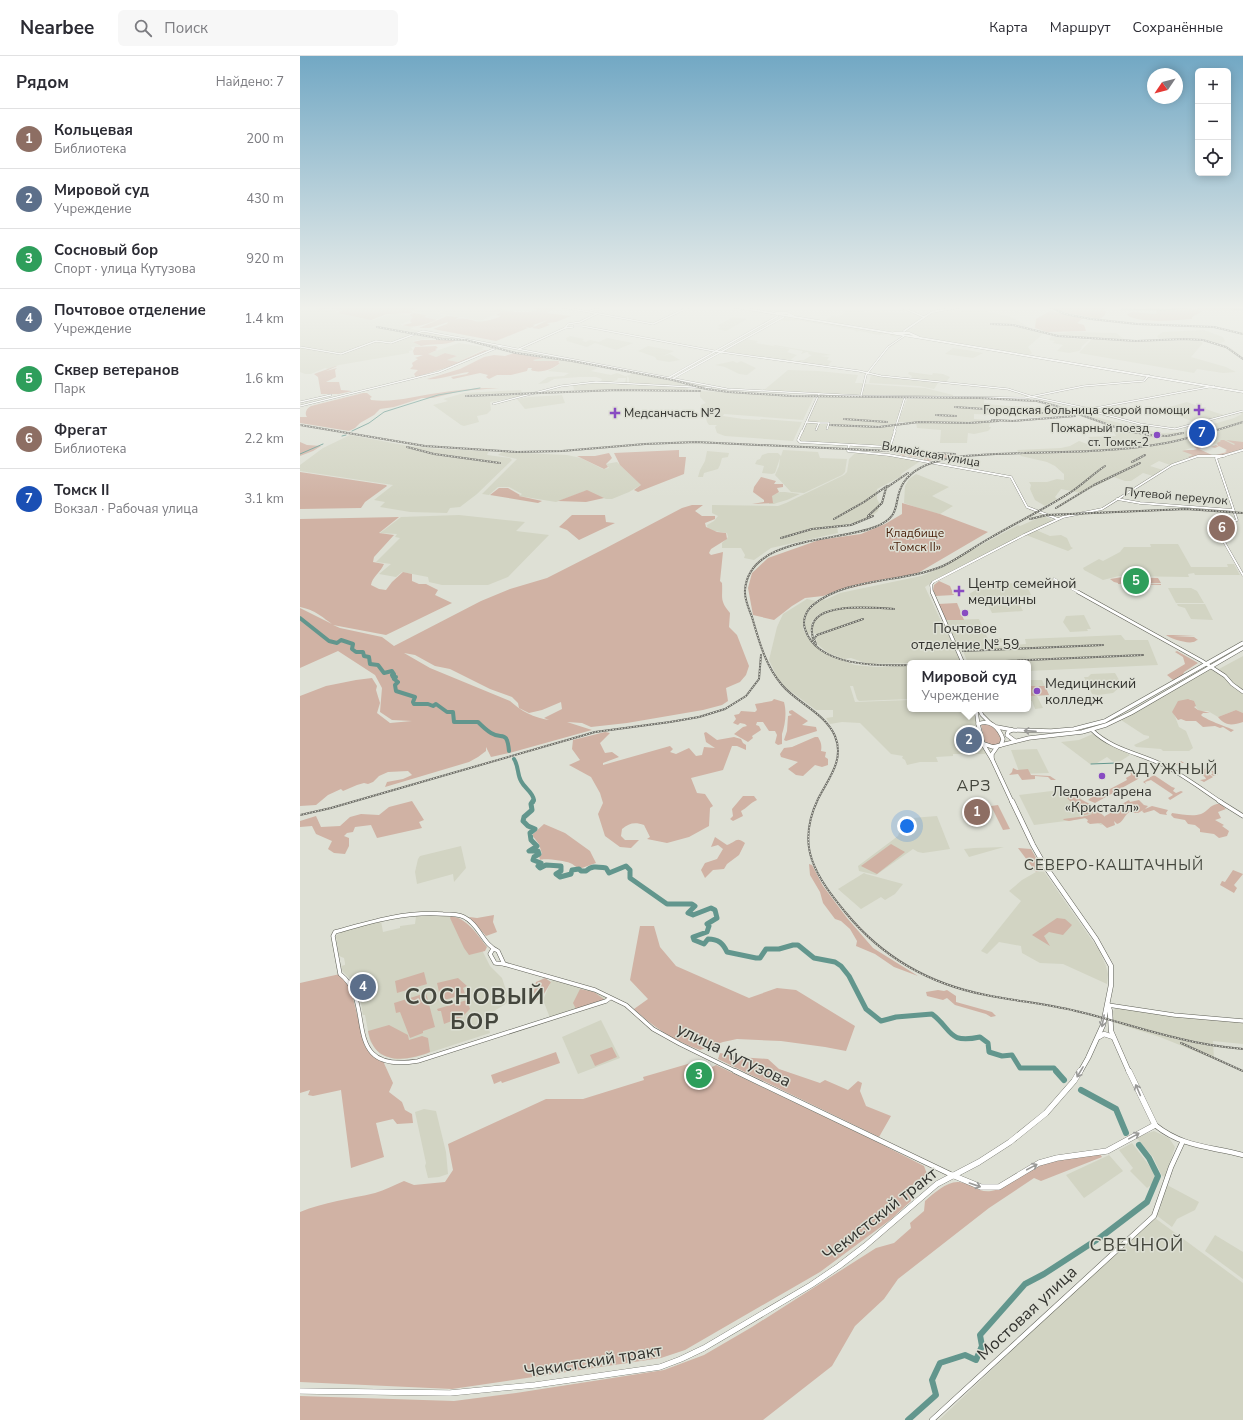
<!DOCTYPE html>
<html lang="ru">
<head>
<meta charset="utf-8">
<style>
	:root { --surface:#fff; --page:#f7f7f7; --text:#2b2b33; --muted:#7c7c81; --line:#e1e1e2; --accent:#111827 }
	body { margin:0; font-family:"Nunito Sans",sans-serif; background:var(--page); color:var(--text) }
	.controls { position:absolute; right:12px; top:12px; display:grid; overflow:hidden; border-radius:6px; box-shadow:0 2px 10px #0003 }
	.controls button { width:36px; height:36px; display:grid; place-items:center; padding:0; border:0; border-bottom:1px solid var(--line); background:var(--surface); color:var(--text); font:20px sans-serif }
	.compass { position:absolute; left:847px; top:12px; width:36px; height:36px; border-radius:50%; background:var(--surface); box-shadow:0 2px 10px #0003; rotate:235deg }
	.you { position:absolute; left:607px; top:770px; width:14px; height:14px; margin:-10px; border:3px solid #fff; border-radius:50%; background:#1a73e8; box-shadow:0 0 0 6px #1a73e833 }
	.badge { display:grid; place-items:center; width:26px; height:26px; border-radius:50%; background:var(--accent); color:#fff; font-size:13px; font-weight:700 }
	.pin { position:absolute; translate:-50% -50%; border:2px solid #fff; box-shadow:0 1px 4px #0006 }
	.popup { position:absolute; left:607px; top:604px; width:124px; height:52px; box-sizing:border-box; display:grid; place-content:center; border-radius:6px; background:var(--surface); filter:drop-shadow(0 1px 3px #0005); font-size:13px; white-space:nowrap; color:var(--muted) }
	.popup b { font-size:15px; color:var(--text) }
	.popup::after { content:''; position:absolute; left:50%; top:100%; margin-left:-8px; border:8px solid transparent; border-top-color:var(--surface) }
	.list { margin:0; padding:0; list-style:none }
	h2 { display:flex; justify-content:space-between; align-items:center; height:52px; margin:0; padding:0 16px; font-size:17px }
	h2 small { font-size:13px; font-weight:400; color:var(--muted) }
	.list li { display:grid; grid-template-columns:26px 1fr auto; gap:12px; align-items:center; box-sizing:border-box; height:60px; padding:0 16px; border-top:1px solid var(--line) }
	.list b { display:block; font-size:15px; white-space:nowrap }
	.list p { margin:0; font-size:13px; white-space:nowrap; color:var(--muted) }
	.list em { font-size:13px; font-style:normal; color:var(--muted) }
	.icon { flex:none; width:22px; height:22px; fill:none; stroke:currentColor; stroke-width:2; stroke-linecap:round; stroke-linejoin:round }
	.map { position:relative; flex:none; width:943px; height:1364px; overflow:hidden }
	header { display:flex; align-items:center; gap:24px; box-sizing:border-box; height:56px; padding:0 20px; background:var(--surface); border-bottom:1px solid var(--line) }
	header strong { font-size:19px }
	nav { display:flex; gap:22px; margin-inline-start:auto; font-size:14px }
	.search { width:280px; height:36px; background:var(--page); display:flex; align-items:center; gap:10px; box-sizing:border-box; padding:0 14px; border-radius:6px; color:var(--muted); font-size:15px }
	main { display:flex }
	aside { flex:1; background:var(--surface) }
	.map>svg:first-child { display:block }
	.built { fill:#d2d4c3 }
	.green { fill:#d0b2a4; fill-rule:evenodd }
	.lines { fill:none; stroke-linecap:round; stroke-linejoin:round }
	.stream { stroke:#62968d; stroke-width:1 }
	.river-far2 { stroke:#62968d; stroke-width:4 }
	.river-far1 { stroke:#62968d; stroke-width:5 }
	.river { stroke:#62968d; stroke-width:6 }
	.secondary-far4-casing { stroke:#5e5f56; stroke-width:2 }
	.secondary-far3-casing { stroke:#5e5f56; stroke-width:2.5 }
	.secondary-far2-casing { stroke:#5e5f56; stroke-width:4 }
	.secondary-far1-casing { stroke:#5e5f56; stroke-width:4.5 }
	.secondary-casing { stroke:#5e5f56; stroke-width:5.5 }
	.primary-far3-casing { stroke:#5e5f56; stroke-width:2.5 }
	.primary-far2-casing { stroke:#5e5f56; stroke-width:4.5 }
	.primary-far1-casing { stroke:#5e5f56; stroke-width:5.5 }
	.primary-casing { stroke:#5e5f56; stroke-width:6 }
	.secondary-far4 { stroke:#fff; stroke-width:1.5 }
	.secondary-far3 { stroke:#fff; stroke-width:2 }
	.secondary-far2 { stroke:#fff; stroke-width:3 }
	.secondary-far1 { stroke:#fff; stroke-width:3.5 }
	.secondary { stroke:#fff; stroke-width:4.5 }
	.primary-far3 { stroke:#fff; stroke-width:2 }
	.primary-far2 { stroke:#fff; stroke-width:3.5 }
	.primary-far1 { stroke:#fff; stroke-width:4.5 }
	.primary { stroke:#fff; stroke-width:5.5 }
	.rail-casing { stroke:#6c6c66; stroke-width:2 }
	.rail { stroke:#dee0d5; stroke-width:1; stroke-dasharray:1.5; stroke-linecap:butt }
	.oneway { stroke:#999997 }
	.poi-dot { fill:#884bc2; stroke:#dee0d5; stroke-width:1.5 }
	.labels { text-anchor:middle; dominant-baseline:central; stroke-width:3; stroke-linejoin:round; paint-order:stroke }
	.far-poi-label { font-size:12px; fill:#33332f; stroke:#dee0d5; text-anchor:end }
	.far-street-label { font-size:12px; fill:#33332f; stroke:#dee0d5 }
	.far-park-label { font-size:12px; fill:#471e08; stroke:#dee0d5 }
	.poi-label { font-size:14px; fill:#33332f; stroke:#dee0d5; text-anchor:start }
	.neighbourhood-label { font-size:15px; letter-spacing:1px; fill:#44463d; stroke:#dee0d5 }
	.quarter-label { font-size:16px; letter-spacing:1px; fill:#44463d; stroke:#dee0d5 }
	.near-street-label { font-size:17px; fill:#33332f; stroke:#dee0d5 }
	.near-neighbourhood-label { font-size:18px; letter-spacing:1px; fill:#44463d; stroke:#dee0d5 }
	.near-district-label { font-size:22px; font-weight:bold; letter-spacing:1px; fill:#44463d; stroke:#dee0d5 }
</style>
</head>
<body>
<header>
<strong>Nearbee</strong>
<div class="search"><svg class="icon" aria-label="search" viewBox="0 0 24 24"><circle cx="10" cy="10" r="6"/><path d="M15 15l6 6"/></svg>Поиск</div>
<nav><a>Карта</a><a>Маршрут</a><a>Сохранённые</a></nav>
</header>
<main>
<aside>
<h2>Рядом<small>Найдено: 7</small></h2>
<ul class="list">
<li><span class="badge" style="background:#8d6e63">1</span><div><b>Кольцевая</b><p>Библиотека</p></div><em>200 m</em></li>
<li><span class="badge" style="background:#5c6f8a">2</span><div><b>Мировой суд</b><p>Учреждение</p></div><em>430 m</em></li>
<li><span class="badge" style="background:#2e9e5b">3</span><div><b>Сосновый бор</b><p>Спорт · улица Кутузова</p></div><em>920 m</em></li>
<li><span class="badge" style="background:#5c6f8a">4</span><div><b>Почтовое отделение</b><p>Учреждение</p></div><em>1.4 km</em></li>
<li><span class="badge" style="background:#2e9e5b">5</span><div><b>Сквер ветеранов</b><p>Парк</p></div><em>1.6 km</em></li>
<li><span class="badge" style="background:#8d6e63">6</span><div><b>Фрегат</b><p>Библиотека</p></div><em>2.2 km</em></li>
<li><span class="badge" style="background:#1a4fb4">7</span><div><b>Томск II</b><p>Вокзал · Рабочая улица</p></div><em>3.1 km</em></li>
</ul>
</aside>
<div class="map">
<svg width="943" height="1364" viewBox="0 0 943 1364">
	<rect width="100%" height="100%" fill="#dee0d5"/>
	<g class="built">
		<polygon points="0,251 15,251 73,264 95,257 116,261 100,269 114,271 111,273 155,282 133,282 112,285 120,290 111,291 113,294 109,295 109,297 39,309 29,313 25,312 11,318 5,318 0,316"/>
		<polygon points="123,251 152,251 136,257 144,260 135,264 126,261 133,258 129,259 112,255"/>
		<polygon points="154,251 204,251 202,252 208,253 180,265 139,257"/>
		<polygon points="558,251 568,251 565,252 564,256 577,255 618,258 623,261 603,274 604,275 594,276 524,265 532,260 539,261 547,254 553,255"/>
		<polygon points="681,251 692,254 688,256 711,261 734,274 744,277 728,291 732,297 730,299 621,281 606,275 635,256 664,255 680,253"/>
		<polygon points="433,261 447,263 426,275 417,273 421,271 417,270"/>
		<polygon points="483,261 488,261 598,279 595,281 587,278 579,279 559,275 557,276 554,274 497,264 495,265 492,264 487,265 478,264"/>
		<polygon points="904,274 923,281 925,285 921,287 917,287 931,292 943,302 943,304 927,292 905,285 909,285 905,283 862,284 858,282 857,280 863,276"/>
		<polygon points="771,276 816,277 824,283 834,285 799,283 751,278"/>
		<polygon points="270,280 284,283 282,285 286,286 290,284 299,286 307,282 333,287 316,294 295,287 287,291 267,285 266,282"/>
		<polygon points="752,280 775,283 789,284 781,291 782,292 779,295 769,297 757,295 763,289 753,287 755,285 749,284"/>
		<polygon points="445,283 458,285 456,287 490,293 487,296 497,299 489,305 423,295"/>
		<polygon points="792,283 836,286 898,284 903,287 891,301 926,311 936,316 923,317 897,313 894,317 779,297"/>
		<polygon points="159,287 184,291 182,293 184,293 158,306 146,304 157,300 145,297 136,301 127,298"/>
		<polygon points="475,289 532,299 520,300 529,301 527,304 532,305 527,310 497,306 500,304 504,304 512,299 508,298 509,297 507,296 501,298 503,295 473,290"/>
		<polygon points="348,290 374,295 363,300 370,298 380,304 369,306 357,304 355,301 338,295"/>
		<polygon points="653,292 667,294 683,297 673,302 645,298"/>
		<polygon points="246,302 272,305 298,312 291,315 311,319 317,317 325,320 330,319 332,316 382,327 380,330 329,327 329,322 327,320 327,327 325,327 326,322 318,322 317,324 311,326 301,325 302,323 296,321 279,321 254,323 247,327 238,328 248,321 264,320 269,317 248,315 257,310 260,307 260,305 235,305 234,304"/>
		<polygon points="433,305 437,307 441,305 456,312 447,319 439,318 425,311 415,309"/>
		<polygon points="488,314 518,315 558,319 555,327 563,327 561,338 558,339 463,335"/>
		<polygon points="609,316 632,319 633,317 643,318 650,321 646,326 611,322 612,320 608,318"/>
		<polygon points="571,319 585,321 638,327 634,333 619,330 569,327"/>
		<polygon points="297,327 389,331 387,334 274,334 273,329"/>
		<polygon points="565,328 625,332 653,339 653,341 601,341 604,344 595,368 589,370 550,367 595,371 590,390 501,386 499,384 520,339 564,340 562,339"/>
		<polygon points="221,334 223,340 190,346 191,354 187,358 177,360 179,366 164,370 161,369 133,349 148,345 143,343 164,337"/>
		<polygon points="400,335 514,341 503,364 424,358 423,360 443,363 460,364 461,363 502,366 493,385 425,380 417,377 415,371 417,369 409,369 407,366 405,359 402,354 401,349 406,347 400,341"/>
		<polygon points="262,339 265,347 225,353 217,343 229,341"/>
		<polygon points="607,343 684,343 684,348 754,353 753,350 755,350 778,359 778,360 755,357 755,360 741,361 674,358 674,363 687,364 690,367 689,371 691,371 690,373 688,375 674,378 668,377 667,387 640,387 641,374 617,372 616,366 598,366"/>
		<polygon points="887,346 914,356 924,359 896,367 862,353"/>
		<polygon points="943,355 943,393 934,396 913,387 894,391 885,394 896,400 870,409 859,405 850,410 863,414 853,420 843,417 831,425 825,425 814,421 781,437 761,433 755,441 757,443 745,450 735,444 730,433 731,429 729,426 747,426 757,423 764,424 764,418 755,410 747,406 721,400 717,394 761,392 770,390 779,385 787,388 795,387 788,381 816,380 813,375 827,375 778,358 780,357 839,372 842,371 856,377 864,377 883,376 917,367 934,362 942,358 940,356"/>
		<polygon points="50,379 109,390 140,393 189,395 187,399 210,402 212,404 177,438 160,451 150,452 147,457 110,456 80,451 85,446 74,444 93,429 0,415 0,409 23,392"/>
		<polygon points="483,394 518,396 520,402 547,403 545,416 542,419 504,437 491,436 475,419 479,410 480,402 475,417 472,418 462,417 464,410 455,408 457,404 460,403 462,399 468,397 478,397 481,400"/>
		<polygon points="407,395 429,397 428,401 422,402 420,409 418,413 404,417 403,421 398,421 400,414 405,405"/>
		<polygon points="202,396 267,399 281,402 303,413 309,412 306,408 317,406 341,429 329,436 312,443 306,443 285,435 256,446 219,440 222,438 209,431 198,431 189,439 182,438 217,403 198,399"/>
		<polygon points="555,397 593,400 619,406 601,418 602,420 577,433 577,443 580,448 578,455 572,460 559,466 537,470 538,477 471,492 454,504 444,502 445,499 441,492 422,492 422,487 428,481 427,477 408,474 407,469 414,465 418,460 412,457 412,449 478,450 486,447 544,419 547,416 549,403"/>
		<polygon points="616,418 649,431 632,440 653,450 640,458 627,455 604,447 605,430 609,423"/>
		<polygon points="480,436 485,436 500,438 487,444 473,448 469,448 470,440"/>
		<polygon points="159,459 225,466 216,475 249,479 208,521 188,529 142,529 129,526 128,521 102,516 96,521 79,518 91,508 76,506 100,482 95,481 97,478 80,477 101,461"/>
		<polygon points="743,460 753,464 637,523 625,531 641,565 638,566 641,574 646,574 649,579 660,606 620,607 621,605 610,607 568,608 551,602 544,603 528,597 517,588 516,581 525,575 517,578 513,577 512,571 514,565 520,559 519,558 512,565 510,578 507,579 504,567 507,558 513,550 523,543 525,544 540,537 621,520 648,509 646,508 718,469 720,470"/>
		<polygon points="736,474 750,480 761,479 767,482 771,491 773,492 768,495 726,479"/>
		<polygon points="850,488 878,488 891,511 928,511 927,508 934,508 940,519 895,519 894,517 888,518 889,521 819,520 803,524 784,514 783,512 799,503 803,505 820,496 824,491 851,491"/>
		<polygon points="726,527 731,539 708,542 689,551 685,544 674,544 669,538 686,528"/>
		<polygon points="868,532 891,532 897,535 904,547 876,547"/>
		<polygon points="507,543 517,545 505,558 503,567 503,573 511,586 521,594 533,601 555,609 576,611 610,610 610,643 559,645 557,643 553,630 550,630 555,646 610,644 610,653 674,653 677,675 686,698 653,698 653,700 636,701 638,706 620,706 607,709 605,704 602,702 603,700 591,698 560,667 542,666 530,668 526,662 533,661 533,654 516,654 486,632 477,621 469,604 477,571 483,558"/>
		<polygon points="709,543 717,543 723,555 692,557 689,551"/>
		<polygon points="877,548 905,548 913,564 891,563 885,552 878,550"/>
		<polygon points="784,559 791,573 787,573 788,575 770,576 763,566 766,560"/>
		<polygon points="679,563 688,583 701,582 703,586 698,587 699,590 726,588 725,583 821,579 825,584 848,584 858,609 728,615 728,607 668,607 659,586 655,586 646,564"/>
		<polygon points="943,600 943,635 931,626 927,620 917,614"/>
		<polygon points="910,613 924,620 943,637 943,657 936,654 918,661 908,655 899,655 890,643 878,648 873,655 879,671 886,675 893,692 889,695 863,695 861,693 836,691 834,689 849,682 849,680 844,679 821,664"/>
		<polygon points="815,617 822,629 813,637 798,639 792,638 784,621 788,621 791,618"/>
		<polygon points="728,624 742,624 749,639 737,640 743,652 735,653 732,645 728,645"/>
		<polygon points="795,677 821,693 830,699 816,708 807,701 797,707 790,708 761,686 779,684"/>
		<polygon points="737,693 749,717 720,718 711,694"/>
		<polygon points="768,733 798,755 810,765 801,769 789,762 734,769 719,739"/>
		<polygon points="637,760 650,793 623,797 618,796 613,793 576,819 559,815 558,810 598,780 602,769 600,763"/>
		<polygon points="161,790 166,812 154,826 153,818 117,828 115,816 118,803 120,800"/>
		<polygon points="704,791 669,801 664,793 674,792"/>
		<polygon points="743,814 799,894 806,910 808,918 807,928 763,908 740,907 722,897 721,890 699,886 687,898 681,895 721,845 709,835 722,824 736,816"/>
		<polygon points="564,817 566,818 603,828 595,838 585,844 581,841 561,853 538,833"/>
		<polygon points="122,857 159,862 177,884 190,910 202,922 209,943 207,947 186,960 190,977 116,1001 97,1004 80,998 70,985 65,959 63,959 57,925 54,926 43,916 41,910 45,909 45,907 44,902 39,900 36,880 43,875 81,865 83,876 100,872 100,870 115,868 116,860 122,860"/>
		<polygon points="252,923 294,935 307,942 305,944 250,962 243,944"/>
		<polygon points="815,953 828,953 943,966 943,988 913,985 914,1003 860,981 812,966 812,956"/>
		<polygon points="301,964 320,1002 278,1018 262,981"/>
		<polygon points="124,1053 136,1055 146,1096 148,1118 139,1121 128,1122 125,1110 126,1107 115,1056"/>
		<polygon points="854,1075 869,1082 875,1091 865,1121 862,1120 853,1101 836,1081"/>
		<polygon points="832,1087 854,1116 854,1127 847,1132 830,1115 833,1112 819,1094"/>
		<polygon points="809,1099 823,1115 784,1142 766,1119"/>
		<polygon points="867,1129 899,1146 895,1154 877,1163 872,1171 856,1159 860,1152"/>
		<polygon points="855,1162 943,1227 943,1364 639,1364 742,1266"/>
		<polygon points="915,1179 943,1196 943,1223 905,1195"/>
	</g>
	<g class="green">
		<polygon points="20,251 122,251 110,255 112,257 110,257 87,258 71,264 38,257 43,254 30,253 32,252 20,254 18,253"/>
		<path d="M224,251H251L255,252L247,257L271,260L256,266L247,267L250,269L239,273L232,272L248,264L233,269L235,270L230,272L223,270L228,272L196,285L133,273L147,268L148,266L130,272H119L147,260L159,261L154,264C162,261 167,263 175,265C180,267 196,263 201,260L196,259L201,256L189,255C194,254 201,253 206,254L202,255C215,255 228,259 238,253Z"/>
		<path d="M752,251H805C807,258 805,260 799,263L763,256Z"/>
		<path d="M849,251L868,253L877,252L895,253L899,252L891,251H943V254H901L902,255L892,261V263C873,264 846,268 828,260L827,258L832,256L856,258L857,254L845,253Z"/>
		<polygon points="750,255 783,262 777,267 784,269 786,275 747,276 735,272 736,263"/>
		<path d="M114,257L127,259L124,261L137,264C126,268 115,273 103,269L112,267L110,265L113,261L109,259Z"/>
		<path d="M122,284H155V285C144,290 130,287 121,290L113,286Z"/>
		<polygon points="136,290 138,292 135,293 137,294 128,298 136,301 145,297 157,300 147,304 158,306 185,294 189,295 162,307 116,321 114,318 118,314 110,313 113,310 112,307 118,303 115,302 123,299 114,299 113,295 115,291"/>
		<path d="M214,297L244,302L233,304L235,305H260L258,306L260,307C253,313 240,318 231,314L232,312H228L227,315L211,319H197L189,323L186,321L188,319L180,317L153,323L151,321L167,318L169,316C158,317 136,325 127,323L160,313L184,301L194,299L205,300Z"/>
		<polygon points="36,310 37,310 26,315 37,312 35,314 36,321 26,326 39,326 41,334 52,335 39,338 21,338 18,321 14,318"/>
		<path d="M193,332H199L161,335L133,342H122L94,351L80,353L74,359L60,367L55,372L49,375L0,367V361H7C4,357 7,352 11,350L63,337H67L72,341L70,342L71,344C94,347 115,340 138,337C156,334 174,332 193,332Z"/>
		<polygon points="920,384 924,384 934,389 935,388 926,384 943,386 943,393 923,399 916,399 927,396 925,395 927,394 919,390 915,392 911,391 916,389 918,390 917,387 921,385"/>
		<polygon points="0,386 7,389 21,390 13,395 0,400"/>
		<path d="M912,386L914,387L899,393L912,399H902L890,402L888,401L893,399L882,395C888,393 892,395 897,393L894,391Z"/>
		<polygon points="379,394 379,401 386,401 384,418 338,436 334,434 341,429 320,409 314,397"/>
		<polygon points="309,397 312,402 306,408 308,411 304,413 277,400 295,400"/>
		<polygon points="598,397 618,398 614,399 620,400 632,398 660,399 639,403 627,401 636,403 628,405 627,403 624,404 624,402 606,400 609,399 608,398 603,400"/>
		<polygon points="0,416 86,429 87,430 65,446 61,452 0,453"/>
		<polygon points="461,421 476,425 474,428 483,428 483,431 477,432 479,436 472,440 473,447 477,447 452,448 464,446 464,444 453,436 454,431"/>
		<polygon points="199,432 208,432 220,439 219,440 242,445 238,447 190,439"/>
		<polygon points="287,434 304,442 286,446 258,445"/>
		<polygon points="602,447 640,458 688,476 618,517 537,535 523,540 505,542 492,550 474,564 453,559 448,532 452,517 468,502 519,484 561,478 585,468 602,458"/>
		<path d="M392,449H403L395,455L402,460H415V463L405,467L406,471L417,476L426,477L427,483L411,493L409,497L411,499L423,496L420,525L422,527C423,542 419,544 430,557L429,571L437,579L449,610L446,619L440,626L426,632L428,645L422,649L403,654L327,667L291,671L282,667L267,666L292,674L213,696L191,701L186,691V695L178,701L169,706L85,731L87,726L103,723L112,719L108,715L88,716L79,720L73,726L68,728L64,727L57,729L43,735L41,733L28,739L16,749L0,750V640L26,630L56,624L72,622L77,630L76,634L80,647L77,657L90,667L112,665L92,664L80,656L82,632L75,619L38,595L0,612V552L32,568C19,559 17,555 0,551V463L99,461L79,477L94,479L74,501L73,506L84,508C81,516 72,521 71,529L79,533L86,534L92,526L103,516L112,518V525L119,528H126L138,534L135,539L152,547L86,579L33,569L40,572L82,581L94,590L181,545L210,533L247,522L306,492L382,452ZM104,597L115,599L135,610L150,613L190,633L212,641L218,647L219,652L229,657L242,654L261,646L262,653L244,662L249,664C234,662 221,655 210,645L130,612Z"/>
		<polygon points="272,459 305,459 306,466 315,467 279,484 267,474 259,471"/>
		<polygon points="823,521 858,522 861,527 820,527 861,528 861,529 818,528 818,527 814,526 810,523"/>
		<polygon points="639,525 650,530 654,539 636,540 633,534 634,529"/>
		<polygon points="657,547 664,564 646,564 638,548"/>
		<path d="M866,579H895L873,580L894,581L898,584C896,584 895,586 893,586C887,588 869,582 866,579Z"/>
		<polygon points="877,595 898,607 884,616 883,619 873,624 867,619 885,608 883,601 875,596"/>
		<polygon points="728,630 745,630 749,639 728,640"/>
		<path d="M474,643L484,646C487,657 485,669 482,678V688L478,689L475,687L477,679L475,675H469L463,666H457L456,669L459,670L461,674L452,680L453,682L448,686L434,678L443,671L447,670L445,668L440,667L438,669L433,667L436,663L434,659L439,658L441,655L455,656L457,654L455,648L472,645Z"/>
		<path d="M888,643L894,645L896,650L894,651L898,654L910,657H903L901,659C904,663 927,671 934,674L931,676L923,671L920,672L915,670L903,671L896,665H886L881,663L878,664L872,656L878,645Z"/>
		<polygon points="492,654 508,665 502,669 516,671 517,675 486,685 484,684 487,675 488,660 492,659 489,657 489,655"/>
		<path d="M936,654L943,657V666C933,669 926,671 918,661Z"/>
		<path d="M682,667C693,669 698,673 701,684L699,688L694,690L685,687L681,669Z"/>
		<path d="M305,676L310,677L300,687L305,697L312,696L319,701L303,707V709L370,690L373,693L370,696L376,698L389,692L396,700L402,699L404,691L415,692L406,686L404,677L406,676L417,684L434,681L441,683L443,687L446,689V694L437,690H432L423,714L391,722L397,737L405,738L413,750L410,752L409,770L389,781L367,787L347,783L350,781L344,769C335,766 329,767 322,773L321,780L325,784H339L331,792L320,791L305,780L298,758L303,747L300,737L291,721L269,709L280,704L272,693L273,684Z"/>
		<path d="M515,681H518C521,686 522,689 521,695L526,696L525,701L528,703V709L522,711L515,709L503,720L496,719L488,713L498,706L481,701L480,698L484,692L492,691Z"/>
		<polygon points="881,705 894,713 900,711 904,713 907,712 918,718 914,720 911,719 913,717 909,714 906,716 913,721 904,726 900,724 906,723 905,721 884,707 881,707 878,708 879,710 876,709 872,711 878,715 876,716 869,711"/>
		<polygon points="713,712 717,714 728,713 731,719 750,720 756,724 751,724 748,721 735,720 735,723 722,724 718,718 709,719 712,716"/>
		<polygon points="833,713 835,714 835,718 839,721 838,723 795,747 788,744 793,740 795,741 827,724 826,722 831,719 830,715"/>
		<polygon points="854,719 872,731 875,732 873,735 876,737 881,735 883,736 870,744 868,742 873,739 872,738 851,724 845,726 846,728 843,726 849,722 874,739 849,722"/>
		<path d="M772,739L790,748L805,761V760L814,755L815,756V752H819H815L829,744L830,746L839,744L844,749L848,750L845,753L852,750L868,754L866,757L867,759L860,758L854,754L844,757L842,755L845,753L838,757H833L838,754L837,750C835,755 831,754 827,758C823,762 823,766 817,768L814,765L815,769L807,772L801,767L790,768L787,766L788,764L785,762L769,765L764,764L763,763L786,760L795,757L784,759L780,754L786,752L776,753L771,748L772,747L767,742Z"/>
		<path d="M443,740H454L457,744C450,747 447,752 441,755L443,760L433,765L430,763L433,760L432,753Z"/>
		<polygon points="112,745 124,764 119,766 122,772 77,782 71,769 55,771 53,776 47,777 44,780 49,782 49,790 45,798 34,797 28,793 32,785 16,778 12,770 0,771 0,765 16,760 21,771 40,770 50,761 61,758 79,759 89,751"/>
		<path d="M917,748H921L926,753L918,756L921,762L915,764L924,769L922,770L929,775L927,780L919,782L914,778L900,776V773L895,769L888,768L885,764L874,762L871,759L872,757C882,758 892,761 901,758C907,756 910,749 917,748Z"/>
		<polygon points="698,749 710,773 703,774 691,750"/>
		<path d="M244,768L265,777L290,795L296,807L279,813C276,811 273,808 270,807C265,805 244,802 240,804L239,800L242,798L239,788L232,779Z"/>
		<path d="M415,781L427,789C436,786 436,780 445,787L439,799L427,808L424,813L413,814L405,822L401,814L405,807L417,803L423,793L418,789L411,791Z"/>
		<polygon points="591,788 605,796 577,818 561,810"/>
		<polygon points="718,792 731,793 743,814 736,816"/>
		<polygon points="509,808 512,809 523,830 547,862 573,892 618,920 594,911 575,898 556,890 557,885 550,873 541,865 535,863 523,847 520,836 510,819"/>
		<polygon points="933,814 943,818 934,829 937,832 934,837 920,829 922,825 925,826"/>
		<polygon points="194,859 193,866 197,876 186,880 169,861 177,862"/>
		<path d="M151,860C168,863 177,878 187,891L185,895L169,899L164,892L150,862Z"/>
		<polygon points="757,862 765,863 772,869 763,879 749,876 744,880 750,890 732,879"/>
		<path d="M340,870H354L360,891L376,910L449,942L477,932L496,934L555,970L546,995L525,991L481,985L437,983L423,986L400,994C372,983 357,974 334,953L348,943L330,924Z"/>
		<polygon points="124,916 127,928 97,937 95,925"/>
		<polygon points="40,918 47,925 52,938 65,990 69,996 83,1005 93,1027 89,1036 102,1046 105,1054 112,1058 113,1067 97,1068 93,1063 76,1067 84,1101 51,1112 41,1034 13,1040 8,1039 10,1034 0,1037 0,927"/>
		<polygon points="158,922 167,930 163,932 165,938 141,945 137,927"/>
		<polygon points="245,922 251,926 241,943 232,944 236,926"/>
		<polygon points="280,933 294,936 305,944 276,953 273,947"/>
		<polygon points="638,934 644,935 647,934 656,940 656,946 692,956 696,960 691,961 686,958 655,949 647,942 643,944 627,940 626,936"/>
		<polygon points="126,937 135,971 123,975 123,977 110,982 100,956 96,957 94,947"/>
		<polygon points="167,944 170,953 162,961 144,968 141,955 138,955 137,953"/>
		<path d="M89,969L108,979L109,984L122,980L128,982L130,996C105,1006 74,1009 68,975Z"/>
		<polygon points="312,991 317,1001 295,1010 290,999"/>
		<polygon points="256,996 260,1007 202,1027 201,1025 194,1028 191,1019"/>
		<polygon points="420,997 438,1001 468,1003 479,1013 520,1027 525,1024 548,1034 558,1025 562,1027 560,1035 566,1050 591,1060 579,1081 418,1003"/>
		<path d="M398,1005L412,1011L416,1009L575,1085L624,1110L627,1118C615,1127 607,1128 611,1145L590,1164L520,1216L385,1294L361,1302L152,1333L0,1326V1156C24,1146 50,1143 75,1137C85,1134 94,1129 104,1125L114,1129L145,1126L153,1114L148,1088L246,1043H283L344,1024L343,1021Z"/>
		<path d="M800,1098L802,1101L741,1125L734,1122L689,1152L598,1223L584,1243L555,1270L532,1310L463,1364H0V1340L154,1345L216,1337L364,1314L404,1299L452,1271L576,1192L594,1187L611,1172L610,1167L624,1155L625,1145C634,1137 647,1125 659,1126C671,1127 678,1137 691,1135C707,1133 720,1117 734,1111C755,1103 778,1101 800,1098Z"/>
	</g>
	<g class="lines">
		<g class="stream">
			<polyline points="801,251 806,252"/>
			<polyline points="914,251 943,254"/>
			<polyline points="821,253 865,254 896,251"/>
			<polyline points="52,375 69,367 84,356 138,339 180,332"/>
			<polyline points="42,380 46,379"/>
			<polyline points="0,398 23,388"/>
			<polyline points="791,708 817,707"/>
		</g>
		<g class="river-far2">
			<path d="M0,562L29,585L37,587L41,584L53,588L52,593L56,596H63L64,600L69,601L70,608L78,609L84,617L92,615L94,618L92,619L93,621H96L94,623L98,626L95,629L96,635L115,641L113,646L114,648H128L133,650L136,648L147,656H153L154,666H178C182,670 186,674 191,677C202,684 207,673 209,695"/>
			<path d="M214,703C219,711 217,718 221,725C225,733 232,735 234,744L233,746"/>
		</g>
		<path class="river-far1" d="M233,745L231,748L232,754L224,761L223,765L228,770L235,773L230,777L231,784L237,790L229,795H238L239,798L234,801L233,804L241,807L238,810L240,812L246,809L261,810V815L256,818L260,821L271,818L272,814L279,813L281,815H286C292,809 298,811 306,812L309,817L326,810L330,814V822L367,848H392L395,850L388,857L393,859L411,852L415,854L417,862L407,868L409,870L407,876L393,881L394,884L404,888L408,883C418,883 423,887 427,896L456,902H460L466,893H479L493,889H498L514,902L535,906L541,910L549,920L566,953L581,965L596,961L632,958C653,974 647,988 680,981L688,987L689,996L702,1000L712,999L720,1012H754L757,1016"/>
		<g class="river">
			<polyline points="756,1015 764,1024"/>
			<polyline points="781,1034 816,1053 826,1077"/>
			<polyline points="608,1364 636,1339 632,1324 640,1307 665,1299 676,1304 682,1290 680,1279 725,1228 744,1218 801,1181 847,1146 858,1120 849,1102 839,1089"/>
		</g>
		<defs>
			<g id="secondary-far4">
				<polyline points="262,251 353,268 389,251"/>
				<polyline points="601,251 624,261"/>
				<polyline points="290,255 298,253"/>
				<polyline points="274,270 282,270 414,295 559,315 581,320 708,333 733,341 790,353 914,330"/>
				<polyline points="265,272 268,268 280,266 298,257"/>
				<polyline points="0,291 41,298 76,285 91,287 123,275 427,333 561,340 725,342 784,330 844,325 849,319"/>
				<polyline points="219,293 265,272 273,271"/>
				<polyline points="368,322 478,260"/>
				<polyline points="372,323 484,261"/>
				<polyline points="561,340 566,319 588,291 604,280"/>
				<polyline points="0,346 31,339"/>
				<polyline points="193,348 261,330 296,326 411,332"/>
				<polyline points="0,350 139,316 201,290"/>
				<polyline points="791,355 840,368 875,373 943,355"/>
				<polyline points="506,366 519,367 516,374"/>
				<polyline points="519,367 529,367 527,373"/>
				<polyline points="502,376 519,338"/>
				<polyline points="594,376 605,341"/>
			</g>
			<g id="secondary-far3">
				<polyline points="502,375 498,384 500,386 590,391 595,375"/>
				<polyline points="549,389 548,395 589,399 711,421 727,451 758,463"/>
				<polyline points="943,394 916,402 937,464 926,469 915,470 943,519"/>
				<polyline points="817,443 840,447 933,454"/>
				<polyline points="754,523 780,537"/>
				<polyline points="632,537 631,529 633,526 724,479 763,461 802,453 872,409 898,400 924,400"/>
			</g>
			<g id="secondary-far2">
				<polyline points="632,536 663,607"/>
				<polyline points="778,536 902,605 925,620 932,628 943,636"/>
				<polyline points="676,653 678,668"/>
				<polyline points="679,653 682,659 690,667"/>
				<path d="M792,674C811,693 838,697 861,708C879,716 903,734 921,746"/>
			</g>
			<g id="secondary-far1">
				<polyline points="919,745 943,760"/>
				<polyline points="193,893 190,898 195,907 204,908 295,934 326,949 353,973 380,988 437,1016"/>
				<path d="M204,908L198,895C183,889 179,868 164,861C158,858 150,858 143,858C106,855 70,866 35,876L33,880L40,918C78,947 37,1018 118,1005L306,945L310,942"/>
				<polyline points="808,949 874,959 943,965"/>
			</g>
			<g id="secondary">
				<polyline points="435,1015 652,1119"/>
				<path d="M855,1069C884,1092 910,1090 943,1099"/>
				<polyline points="632,1364 854,1160 871,1111 882,1087"/>
			</g>
			<g id="primary-far3">
				<polyline points="435,251 943,336"/>
				<polyline points="476,257 487,257 493,260"/>
				<polyline points="604,275 632,256 659,251"/>
				<polyline points="594,277 609,277 618,281"/>
			</g>
			<g id="primary-far2">
				<polyline points="697,671 713,674 751,675 774,673 805,665 943,587"/>
				<polyline points="712,674 708,676 707,679 715,685"/>
				<polyline points="684,688 693,691 729,682 782,676 806,669 831,657 943,592"/>
				<path d="M701,689L703,683C699,672 691,663 678,668L683,688L692,703L712,746"/>
				<polyline points="692,703 692,698 697,691"/>
			</g>
			<g id="primary-far1">
				<polyline points="712,745 733,789 745,810 796,883 811,910 811,929 803,969 788,1002 780,1016"/>
				<polyline points="808,949 810,955 811,975 829,1016"/>
				<polyline points="799,981 804,978 813,981"/>
			</g>
			<g id="primary">
				<polyline points="652,1119 681,1131 699,1131 739,1107 757,1102 807,1095 855,1069 829,1015"/>
				<polyline points="0,1335 150,1337 235,1329 360,1311 381,1303 404,1292 511,1229 539,1210 565,1190 637,1128 679,1106 710,1086 746,1057 774,1025 780,1015"/>
			</g>
		</defs>
		<use href="#secondary-far4" class="secondary-far4-casing"/>
		<use href="#secondary-far3" class="secondary-far3-casing"/>
		<use href="#secondary-far2" class="secondary-far2-casing"/>
		<use href="#secondary-far1" class="secondary-far1-casing"/>
		<use href="#secondary" class="secondary-casing"/>
		<use href="#primary-far3" class="primary-far3-casing"/>
		<use href="#primary-far2" class="primary-far2-casing"/>
		<use href="#primary-far1" class="primary-far1-casing"/>
		<use href="#primary" class="primary-casing"/>
		<use href="#secondary-far4" class="secondary-far4"/>
		<use href="#secondary-far3" class="secondary-far3"/>
		<use href="#secondary-far2" class="secondary-far2"/>
		<use href="#secondary-far1" class="secondary-far1"/>
		<use href="#secondary" class="secondary"/>
		<use href="#primary-far3" class="primary-far3"/>
		<use href="#primary-far2" class="primary-far2"/>
		<use href="#primary-far1" class="primary-far1"/>
		<use href="#primary" class="primary"/>
		<defs>
			<g id="rail">
				<polyline points="750,251 765,258 791,263 837,268 914,271 943,278"/>
				<polyline points="691,268 713,269 758,280 836,285 884,283 903,284 926,291 943,303"/>
				<polyline points="77,271 143,283"/>
				<polyline points="137,283 166,284 216,297 272,305 373,324 406,333 429,336 492,340 680,342 737,345 756,350 826,375 851,379"/>
				<polyline points="166,340 318,334 400,335"/>
				<polyline points="655,351 742,357"/>
				<polyline points="636,359 656,360"/>
				<polyline points="544,363 587,366"/>
				<polyline points="692,364 713,365 775,360"/>
				<polyline points="0,369 125,390 217,396 262,395 345,388 396,386 655,398"/>
				<polyline points="530,369 579,371 619,366 669,367 698,365"/>
				<polyline points="846,379 867,380 883,377"/>
				<polyline points="107,391 134,398 200,407"/>
				<path d="M717,397C767,396 817,396 866,387C892,382 918,374 943,366"/>
				<path d="M723,397C690,399 625,395 604,426C591,445 605,459 575,471C538,486 449,480 445,534C444,543 449,553 452,561C459,585 465,609 482,629C497,647 525,657 535,680C545,704 528,723 518,743C509,762 505,784 512,804C519,824 533,841 546,857C583,902 629,928 686,939C716,945 746,948 776,955C811,963 845,975 881,983C901,988 922,991 943,993"/>
				<polyline points="832,406 845,399"/>
				<polyline points="756,452 794,429 840,407"/>
				<polyline points="568,460 582,447 586,432 608,417"/>
				<polyline points="534,463 564,446 587,430"/>
				<polyline points="730,463 747,459 886,453 943,457"/>
				<polyline points="481,482 512,473 551,469 573,460"/>
				<path d="M513,584C513,580 511,575 512,572C514,545 576,552 594,553"/>
				<polyline points="516,588 514,583 517,579 563,563"/>
				<polyline points="663,595 803,589"/>
				<polyline points="657,607 843,599"/>
				<path d="M610,609C578,610 517,611 505,573C502,564 506,555 513,549C547,521 603,527 643,510C659,502 674,491 690,482C717,466 745,453 771,436C783,428 793,418 805,410"/>
				<polyline points="0,759 31,752 295,676 370,666 399,661 425,653 446,640 459,623 461,599"/>
				<polyline points="881,987 943,1015"/>
			</g>
		</defs>
		<use href="#rail" class="rail-casing"/>
		<use href="#rail" class="rail"/>
	</g>
	<defs><path id="oneway-shaft" d="M-6 0H5M1.5-3L5.5 0L1.5 3" fill="none" stroke-width="1.6" stroke-linecap="round" stroke-linejoin="round"/></defs>
	<g class="oneway">
		<use href="#oneway-shaft" transform="translate(730 675) rotate(-176)"/>
		<use href="#oneway-shaft" transform="translate(803 965) rotate(101)"/>
		<use href="#oneway-shaft" transform="translate(780 1016) rotate(121)"/>
		<use href="#oneway-shaft" transform="translate(838 1034) rotate(-113)"/>
		<use href="#oneway-shaft" transform="translate(834 1080) rotate(-29)"/>
		<use href="#oneway-shaft" transform="translate(732 1111) rotate(-28)"/>
		<use href="#oneway-shaft" transform="translate(675 1129) rotate(19)"/>
	</g>
	<linearGradient id="sky" x2="0" y2="1"><stop stop-color="#72a8c4"/><stop offset="0.57" stop-color="#f0f1ec"/><stop offset="1" stop-color="#f0f1ec" stop-opacity="0"/></linearGradient>
	<rect width="943" height="442" fill="url(#sky)"/>
	<g class="poi-dot">
		<path d="M897 348h4v4h4v4h-4v4h-4v-4h-4v-4h4z"/>
		<path d="M313 351h4v4h4v4h-4v4h-4v-4h-4v-4h4z"/>
		<circle cx="857" cy="379" r="4"/>
		<path d="M657 529h4v4h4v4h-4v4h-4v-4h-4v-4h4z"/>
		<circle cx="665" cy="557" r="4"/>
		<circle cx="737" cy="635" r="4"/>
		<circle cx="802" cy="720" r="4"/>
	</g>
	<g class="labels">
		<g class="far-poi-label">
			<text x="890" y="354">Городская больница скорой помощи</text>
			<text x="324" y="357" text-anchor="start">Медсанчасть №2</text>
			<text x="849" y="372">Пожарный поезд<tspan x="849" dy="14">ст. Томск-2</tspan></text>
		</g>
		<g class="far-street-label">
			<text transform="translate(631 398) rotate(10)">Вилюйская улица</text>
			<text transform="translate(876 440) rotate(5)">Путевой переулок</text>
		</g>
		<g class="far-park-label">
			<text x="615" y="477">Кладбище<tspan x="615" dy="14">«Томск II»</tspan></text>
		</g>
		<g class="poi-label">
			<text x="668" y="527">Центр семейной<tspan x="668" dy="16">медицины</tspan></text>
			<text x="665" y="572" text-anchor="middle">Почтовое<tspan x="665" dy="16">отделение № 59</tspan></text>
			<text x="745" y="627">Медицинский<tspan x="745" dy="16">колледж</tspan></text>
			<text x="802" y="735" text-anchor="middle">Ледовая арена<tspan x="802" dy="16">«Кристалл»</tspan></text>
		</g>
		<g class="neighbourhood-label">
			<text x="814" y="809">СЕВЕРО-КАШТАЧНЫЙ</text>
		</g>
		<g class="quarter-label">
			<text x="866" y="713">РАДУЖНЫЙ</text>
			<text x="674" y="730">АРЗ</text>
		</g>
		<g class="near-street-label">
			<text transform="translate(434 999) rotate(26)">улица Кутузова</text>
			<text transform="translate(580 1158) rotate(-38)">Чекистский тракт</text>
			<text transform="translate(727 1257) rotate(-43)">Мостовая улица</text>
			<text transform="translate(293 1305) rotate(-9)">Чекистский тракт</text>
		</g>
		<g class="near-neighbourhood-label">
			<text x="837" y="1189">СВЕЧНОЙ</text>
		</g>
		<g class="near-district-label">
			<text x="175" y="941">СОСНОВЫЙ<tspan x="175" dy="25">БОР</tspan></text>
		</g>
	</g>
</svg>
<div class="controls">
<button>+</button>
<button>−</button>
<button><svg class="icon" aria-label="locate" viewBox="0 0 24 24"><circle cx="12" cy="12" r="6"/><path d="M12 2v4M12 18v4M2 12h4M18 12h4"/></svg></button>
</div>
<svg class="compass" viewBox="-18 -18 36 36"><path d="M0-13l5 13h-10z" fill="#e53935"/><path d="M0 13l5-13h-10z" fill="#7c7c81"/></svg>
<div class="you"></div>
<div class="pin badge" style="left:677px;top:756px;background:#8d6e63">1</div>
<div class="pin badge" style="left:669px;top:684px;background:#5c6f8a">2</div>
<div class="popup"><b>Мировой суд</b>Учреждение</div>
<div class="pin badge" style="left:399px;top:1019px;background:#2e9e5b">3</div>
<div class="pin badge" style="left:63px;top:931px;background:#5c6f8a">4</div>
<div class="pin badge" style="left:836px;top:525px;background:#2e9e5b">5</div>
<div class="pin badge" style="left:922px;top:472px;background:#8d6e63">6</div>
<div class="pin badge" style="left:902px;top:377px;background:#1a4fb4">7</div>
</div>
</main>
</body>
</html>
